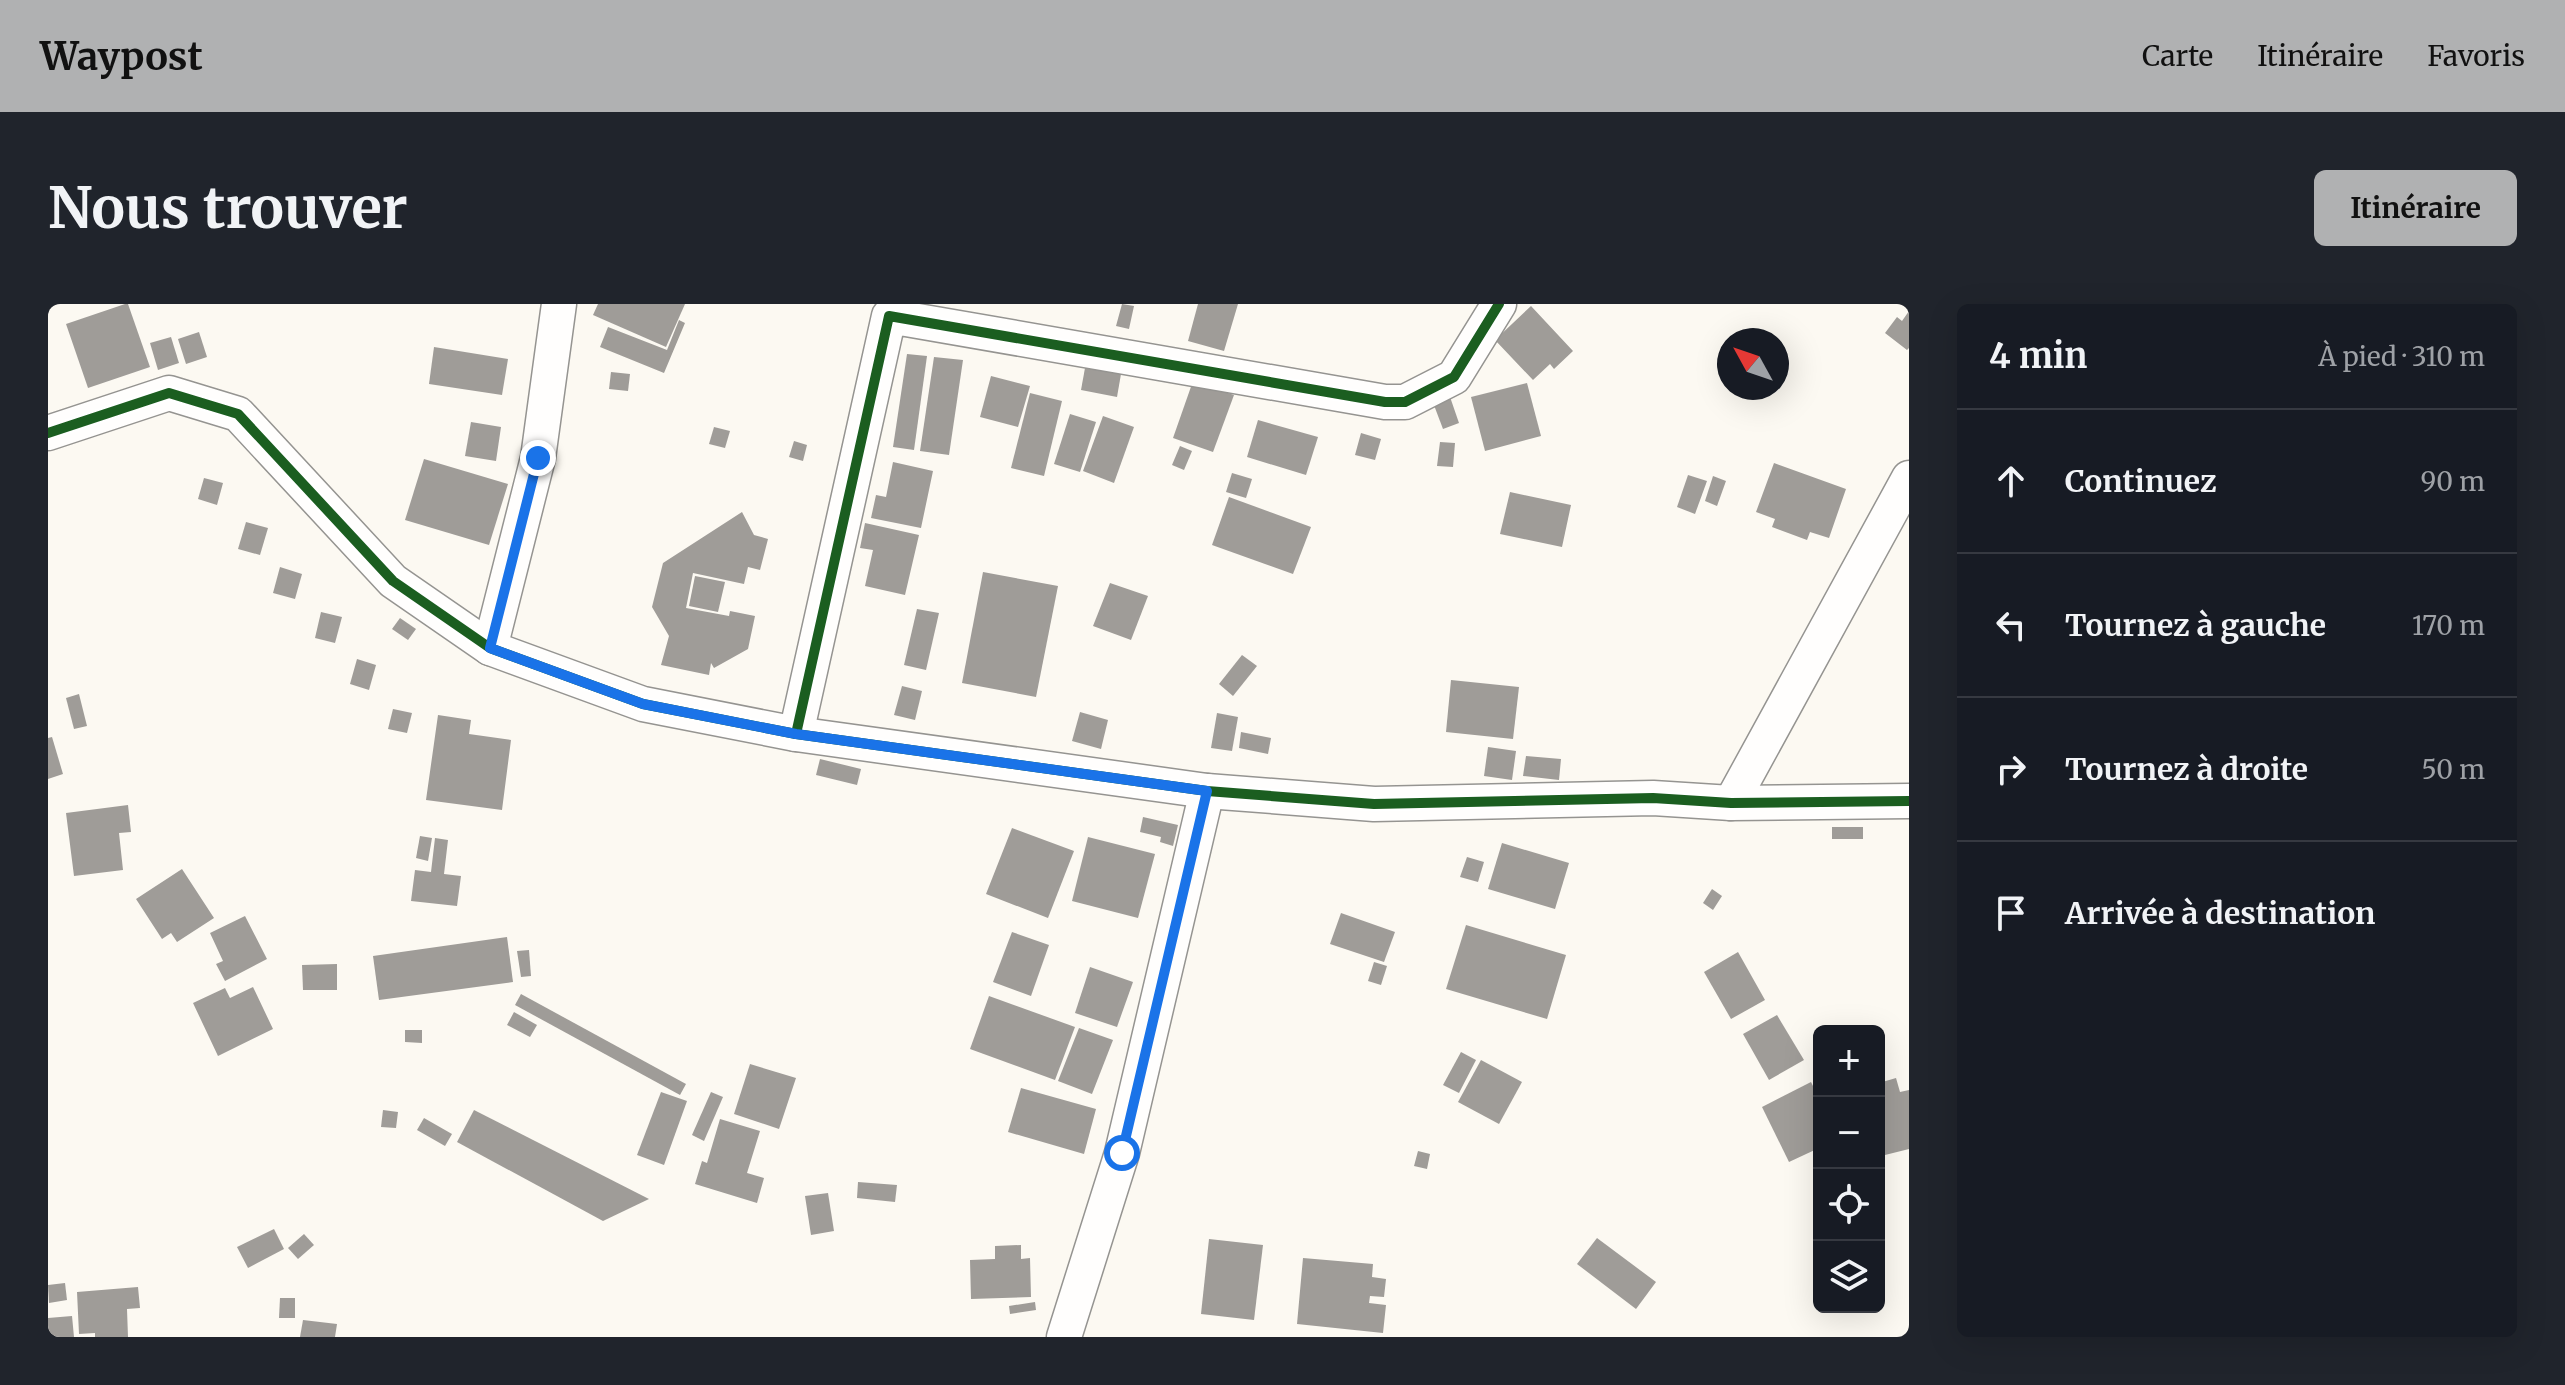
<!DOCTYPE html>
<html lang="fr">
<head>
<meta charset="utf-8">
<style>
	:root { --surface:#171b24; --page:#20242c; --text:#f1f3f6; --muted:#9ea1a6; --line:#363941; --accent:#b0b1b2 }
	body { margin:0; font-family:Merriweather,serif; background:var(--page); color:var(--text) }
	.controls { position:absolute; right:24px; bottom:24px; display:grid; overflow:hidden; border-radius:12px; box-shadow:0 8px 32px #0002 }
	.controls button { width:72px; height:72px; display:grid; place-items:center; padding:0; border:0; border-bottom:2px solid var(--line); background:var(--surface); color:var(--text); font:40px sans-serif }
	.compass { position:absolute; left:1669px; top:24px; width:72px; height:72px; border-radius:50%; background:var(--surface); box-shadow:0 8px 32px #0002; rotate:310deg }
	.stop { position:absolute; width:24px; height:24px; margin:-18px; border:6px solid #1a73e8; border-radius:50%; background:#fff }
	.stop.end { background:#1a73e8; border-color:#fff; box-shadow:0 2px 8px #0008 }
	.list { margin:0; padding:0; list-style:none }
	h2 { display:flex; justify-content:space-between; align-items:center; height:104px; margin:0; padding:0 32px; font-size:34px }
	h2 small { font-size:26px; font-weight:400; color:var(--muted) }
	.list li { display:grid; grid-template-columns:52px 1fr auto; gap:24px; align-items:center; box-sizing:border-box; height:144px; padding:0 32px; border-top:2px solid var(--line) }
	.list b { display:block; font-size:30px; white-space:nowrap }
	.list em { font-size:26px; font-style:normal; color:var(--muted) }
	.icon { flex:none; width:44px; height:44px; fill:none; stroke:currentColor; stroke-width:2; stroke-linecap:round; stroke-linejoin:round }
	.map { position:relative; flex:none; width:1861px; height:1033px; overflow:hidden; border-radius:12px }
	header { display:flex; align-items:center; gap:48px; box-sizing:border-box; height:112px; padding:0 40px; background:var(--accent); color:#111 }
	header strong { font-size:38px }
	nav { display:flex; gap:44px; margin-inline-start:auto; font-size:28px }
	.intro { display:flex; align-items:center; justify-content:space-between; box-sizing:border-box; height:192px; padding:0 48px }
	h1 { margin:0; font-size:56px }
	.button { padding:20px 36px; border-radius:12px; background:var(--accent); color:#111; font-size:28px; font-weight:700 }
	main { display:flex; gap:48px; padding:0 48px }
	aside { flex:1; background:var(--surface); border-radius:12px; box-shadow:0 8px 32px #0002 }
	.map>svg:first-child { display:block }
	.building { fill:#9f9c98 }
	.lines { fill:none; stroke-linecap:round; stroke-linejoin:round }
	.minor-casing { stroke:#959491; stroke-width:37 }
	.minor { stroke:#fffefd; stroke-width:34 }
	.cycleway-casing { stroke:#fff; stroke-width:15 }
	.cycleway { stroke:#1b5e20; stroke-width:10 }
	.route { stroke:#1a73e8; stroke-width:10 }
</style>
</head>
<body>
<header>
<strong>Waypost</strong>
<nav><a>Carte</a><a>Itinéraire</a><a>Favoris</a></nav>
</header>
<div class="intro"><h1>Nous trouver</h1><a class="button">Itinéraire</a></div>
<main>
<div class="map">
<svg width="1861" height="1033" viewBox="0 0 1861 1033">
	<rect width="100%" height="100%" fill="#fcf9f2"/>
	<g class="building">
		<polygon points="77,0 80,0 102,63 40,84 18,20"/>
		<polygon points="550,0 637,0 618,43 545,11"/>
		<polygon points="1074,0 1086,2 1081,25 1068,22"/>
		<polygon points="1150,0 1190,0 1176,47 1140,37"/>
		<polygon points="1483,2 1525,47 1506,65 1502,60 1485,76 1447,36"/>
		<polygon points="1861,7 1861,44 1859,46 1837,29 1849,13 1854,17"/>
		<polygon points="631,16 637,19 616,69 552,43 560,23 619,46"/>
		<polygon points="151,28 159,53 138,60 130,35"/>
		<polygon points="123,33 131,59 110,66 102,39"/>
		<polygon points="386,43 460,55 454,91 381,80"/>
		<polygon points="859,50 879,52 866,146 845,143"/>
		<polygon points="886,53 915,56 901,151 872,147"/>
		<polygon points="1037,64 1073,70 1069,93 1033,86"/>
		<polygon points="563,68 582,70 580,87 561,85"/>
		<polygon points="943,72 982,82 970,123 932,113"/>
		<polygon points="1145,77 1186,91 1165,148 1125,134"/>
		<polygon points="1479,79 1493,132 1437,147 1423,93"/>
		<polygon points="982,89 1014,97 996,172 963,164"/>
		<polygon points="1401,90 1411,119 1395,125 1384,96"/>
		<polygon points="1022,110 1048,118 1032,168 1006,160"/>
		<polygon points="1055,112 1086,123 1066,179 1035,167"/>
		<polygon points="1210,116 1270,133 1258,171 1199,153"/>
		<polygon points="423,118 453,123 448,157 417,152"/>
		<polygon points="666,123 682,127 677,144 661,140"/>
		<polygon points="1313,129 1333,135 1327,156 1307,151"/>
		<polygon points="746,137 759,141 755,157 741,153"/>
		<polygon points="1392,138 1407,139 1405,163 1389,162"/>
		<polygon points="1132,142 1144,147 1136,166 1124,161"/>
		<polygon points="376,155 460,180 441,241 357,216"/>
		<polygon points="845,158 885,167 873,224 823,214 828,191 838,193"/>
		<polygon points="1726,159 1798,185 1781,234 1762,228 1759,236 1724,223 1727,215 1708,208"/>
		<polygon points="1184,169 1204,175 1198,194 1178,188"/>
		<polygon points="1640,171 1659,177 1647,210 1629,203"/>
		<polygon points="1665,172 1678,177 1669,202 1657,197"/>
		<polygon points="156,174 175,179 169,201 150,195"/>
		<polygon points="1462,188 1523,201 1514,243 1452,230"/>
		<polygon points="1181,193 1263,223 1245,270 1164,241"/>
		<polygon points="694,208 706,231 720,235 712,266 700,263 696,280 645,269 638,304 681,312 682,307 707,312 700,345 666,364 663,359 661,371 613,361 621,332 604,303 615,259"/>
		<polygon points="198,218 220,224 212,251 190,245"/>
		<polygon points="817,219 871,231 857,291 817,282 825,246 812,244"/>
		<polygon points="232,263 254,270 247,295 225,289"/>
		<polygon points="935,268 1010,282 988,393 914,379"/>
		<polygon points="647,272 677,278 670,308 641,302"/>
		<polygon points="1062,279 1100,292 1083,336 1045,322"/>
		<polygon points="869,305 891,309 878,366 856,361"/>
		<polygon points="273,308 294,313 287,339 267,334"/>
		<polygon points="352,314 368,325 360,336 344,325"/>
		<polygon points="1194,351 1209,362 1185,392 1171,380"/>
		<polygon points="309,355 328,361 321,386 302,380"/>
		<polygon points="1403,376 1471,383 1465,435 1398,428"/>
		<polygon points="854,382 874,387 867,416 846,411"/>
		<polygon points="31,390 39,422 26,425 18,394"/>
		<polygon points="345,405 364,409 359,429 340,425"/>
		<polygon points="1032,408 1060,416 1053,445 1024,437"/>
		<polygon points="1169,409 1190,413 1184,447 1163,444"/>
		<polygon points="390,411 423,416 421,430 463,436 454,506 378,496"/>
		<polygon points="1193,428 1223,434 1220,450 1191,444"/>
		<polygon points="4,433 15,470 0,475 0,434"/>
		<polygon points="1440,443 1468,447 1464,476 1436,472"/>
		<polygon points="1478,452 1513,455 1511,476 1475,472"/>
		<polygon points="772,455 813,465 809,481 768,471"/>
		<polygon points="80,501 83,528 71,529 75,566 26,572 18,509"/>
		<polygon points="1095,513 1130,521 1125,542 1112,538 1113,533 1092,528"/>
		<rect x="1784" y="523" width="31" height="12"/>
		<polygon points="964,524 1026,547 1000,614 938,590"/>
		<polygon points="372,532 384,534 380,557 368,554"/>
		<polygon points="1040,533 1107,550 1090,614 1024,597"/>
		<polygon points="387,534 400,536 396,570 413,572 409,602 363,597 367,566 383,568"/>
		<polygon points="1454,539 1521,559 1507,605 1440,585"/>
		<polygon points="1419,553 1436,558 1430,578 1412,573"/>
		<polygon points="134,565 166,614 129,638 123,629 114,635 88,595"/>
		<polygon points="1664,585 1674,592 1665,606 1655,599"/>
		<polygon points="1293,609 1347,628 1336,658 1282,640"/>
		<polygon points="197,612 219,655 177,677 168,660 175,657 162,629"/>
		<polygon points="1418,621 1518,651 1499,715 1398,685"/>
		<polygon points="964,628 1001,641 983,692 945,678"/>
		<polygon points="459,633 465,678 331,696 325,652"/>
		<polygon points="481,646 483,672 473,673 469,647"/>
		<polygon points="1690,648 1717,696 1683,715 1656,668"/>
		<polygon points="1326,658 1339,662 1333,681 1320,677"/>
		<polygon points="289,660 289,686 255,686 254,661"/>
		<polygon points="1042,663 1085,678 1069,723 1027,709"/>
		<polygon points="205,683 225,725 170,752 145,699 177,684 182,694"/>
		<polygon points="473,690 638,780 632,791 467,701"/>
		<polygon points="941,692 1027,723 1007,776 922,745"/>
		<polygon points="466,708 489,721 482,733 459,721"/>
		<polygon points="1729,711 1756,756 1721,776 1695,730"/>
		<polygon points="1031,724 1065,736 1044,790 1010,777"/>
		<polygon points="357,726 374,726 374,739 357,738"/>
		<polygon points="1413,748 1428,756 1411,789 1395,781"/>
		<polygon points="1433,756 1474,778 1451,820 1410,798"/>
		<polygon points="702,760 748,774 731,825 686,810"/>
		<polygon points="1848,774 1852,788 1861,786 1861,845 1837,851 1831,827 1831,779"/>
		<polygon points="1763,778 1771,794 1771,844 1741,858 1714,803"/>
		<polygon points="973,784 1048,805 1036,850 960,828"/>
		<polygon points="613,788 639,797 616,861 589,851"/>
		<polygon points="663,788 675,793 656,837 644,831"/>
		<polygon points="335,806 350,808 348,824 333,823"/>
		<polygon points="426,806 601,895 555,917 409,838"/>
		<polygon points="376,814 404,830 397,842 369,826"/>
		<polygon points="672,815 712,827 699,869 716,874 709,899 647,880 654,857 659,859"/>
		<polygon points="1370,847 1382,850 1379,865 1366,862"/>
		<polygon points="810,878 849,881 847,898 809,894"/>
		<polygon points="780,889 786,927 763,931 757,892"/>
		<polygon points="226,925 236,945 200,964 189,943"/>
		<polygon points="256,930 266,941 250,955 240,944"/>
		<polygon points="1549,934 1608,978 1588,1005 1529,960"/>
		<polygon points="1161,935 1215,941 1206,1016 1153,1010"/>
		<polygon points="973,941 973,955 982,954 983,993 923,995 922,956 947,955 947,942"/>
		<polygon points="1255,954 1325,960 1324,973 1338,975 1336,993 1322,992 1321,999 1338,1001 1335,1029 1249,1020"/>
		<polygon points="17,979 19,996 1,999 0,981"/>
		<polygon points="90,983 92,1004 79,1005 80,1033 47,1033 47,1029 31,1030 29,988"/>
		<polygon points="232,994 247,994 247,1014 231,1014"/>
		<polygon points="987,998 988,1006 962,1010 961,1002"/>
		<polygon points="24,1012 26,1033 0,1033 0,1014"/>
		<polygon points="255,1016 289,1020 287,1033 252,1033"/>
	</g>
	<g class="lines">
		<defs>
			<g id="minor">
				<polyline points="0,129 121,89 190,110 345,277 442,344 595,400 748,430 1159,487 1326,500 1605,494 1683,499 1861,497"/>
				<polyline points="442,344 490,154 511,0"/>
				<polyline points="748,430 841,12 1337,98 1357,98 1406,73 1451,0"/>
				<polyline points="1683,499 1861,174"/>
				<polyline points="1016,1033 1074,849 1159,487"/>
			</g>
		</defs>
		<use href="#minor" class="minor-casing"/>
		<use href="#minor" class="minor"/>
		<defs>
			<g id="cycleway">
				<polyline points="0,129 121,89 190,110 345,277 442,344 595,400 748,430 1159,487 1326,500 1605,494 1683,499 1861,497"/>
				<polyline points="748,430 841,12 1337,98 1357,98 1406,73 1451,0"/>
			</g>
		</defs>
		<use href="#cycleway" class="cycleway-casing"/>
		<use href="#cycleway" class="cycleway"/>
	</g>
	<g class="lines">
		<polyline class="route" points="490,154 442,344 595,400 748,430 1159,487 1074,849"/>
	</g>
</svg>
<div class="controls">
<button>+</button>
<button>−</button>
<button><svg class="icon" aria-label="locate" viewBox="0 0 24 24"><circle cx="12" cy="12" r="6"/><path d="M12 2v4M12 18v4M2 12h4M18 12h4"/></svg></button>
<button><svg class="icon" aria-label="layers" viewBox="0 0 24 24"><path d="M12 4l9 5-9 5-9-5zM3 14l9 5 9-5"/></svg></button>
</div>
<svg class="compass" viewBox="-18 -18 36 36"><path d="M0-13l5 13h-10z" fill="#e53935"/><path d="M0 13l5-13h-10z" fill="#9ea1a6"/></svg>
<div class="stop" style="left:1074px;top:849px"></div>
<div class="stop end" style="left:490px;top:154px"></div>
</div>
<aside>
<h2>4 min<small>À pied · 310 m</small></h2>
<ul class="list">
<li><svg class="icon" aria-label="ahead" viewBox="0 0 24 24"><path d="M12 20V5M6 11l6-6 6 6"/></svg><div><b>Continuez</b></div><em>90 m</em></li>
<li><svg class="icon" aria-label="left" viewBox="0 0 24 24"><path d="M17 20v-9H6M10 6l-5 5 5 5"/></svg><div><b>Tournez à gauche</b></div><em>170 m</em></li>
<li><svg class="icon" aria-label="right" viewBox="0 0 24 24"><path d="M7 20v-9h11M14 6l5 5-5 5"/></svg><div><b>Tournez à droite</b></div><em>50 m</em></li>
<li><svg class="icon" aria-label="arrive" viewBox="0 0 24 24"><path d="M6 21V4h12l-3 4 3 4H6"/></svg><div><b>Arrivée à destination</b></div></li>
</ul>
</aside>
</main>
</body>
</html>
